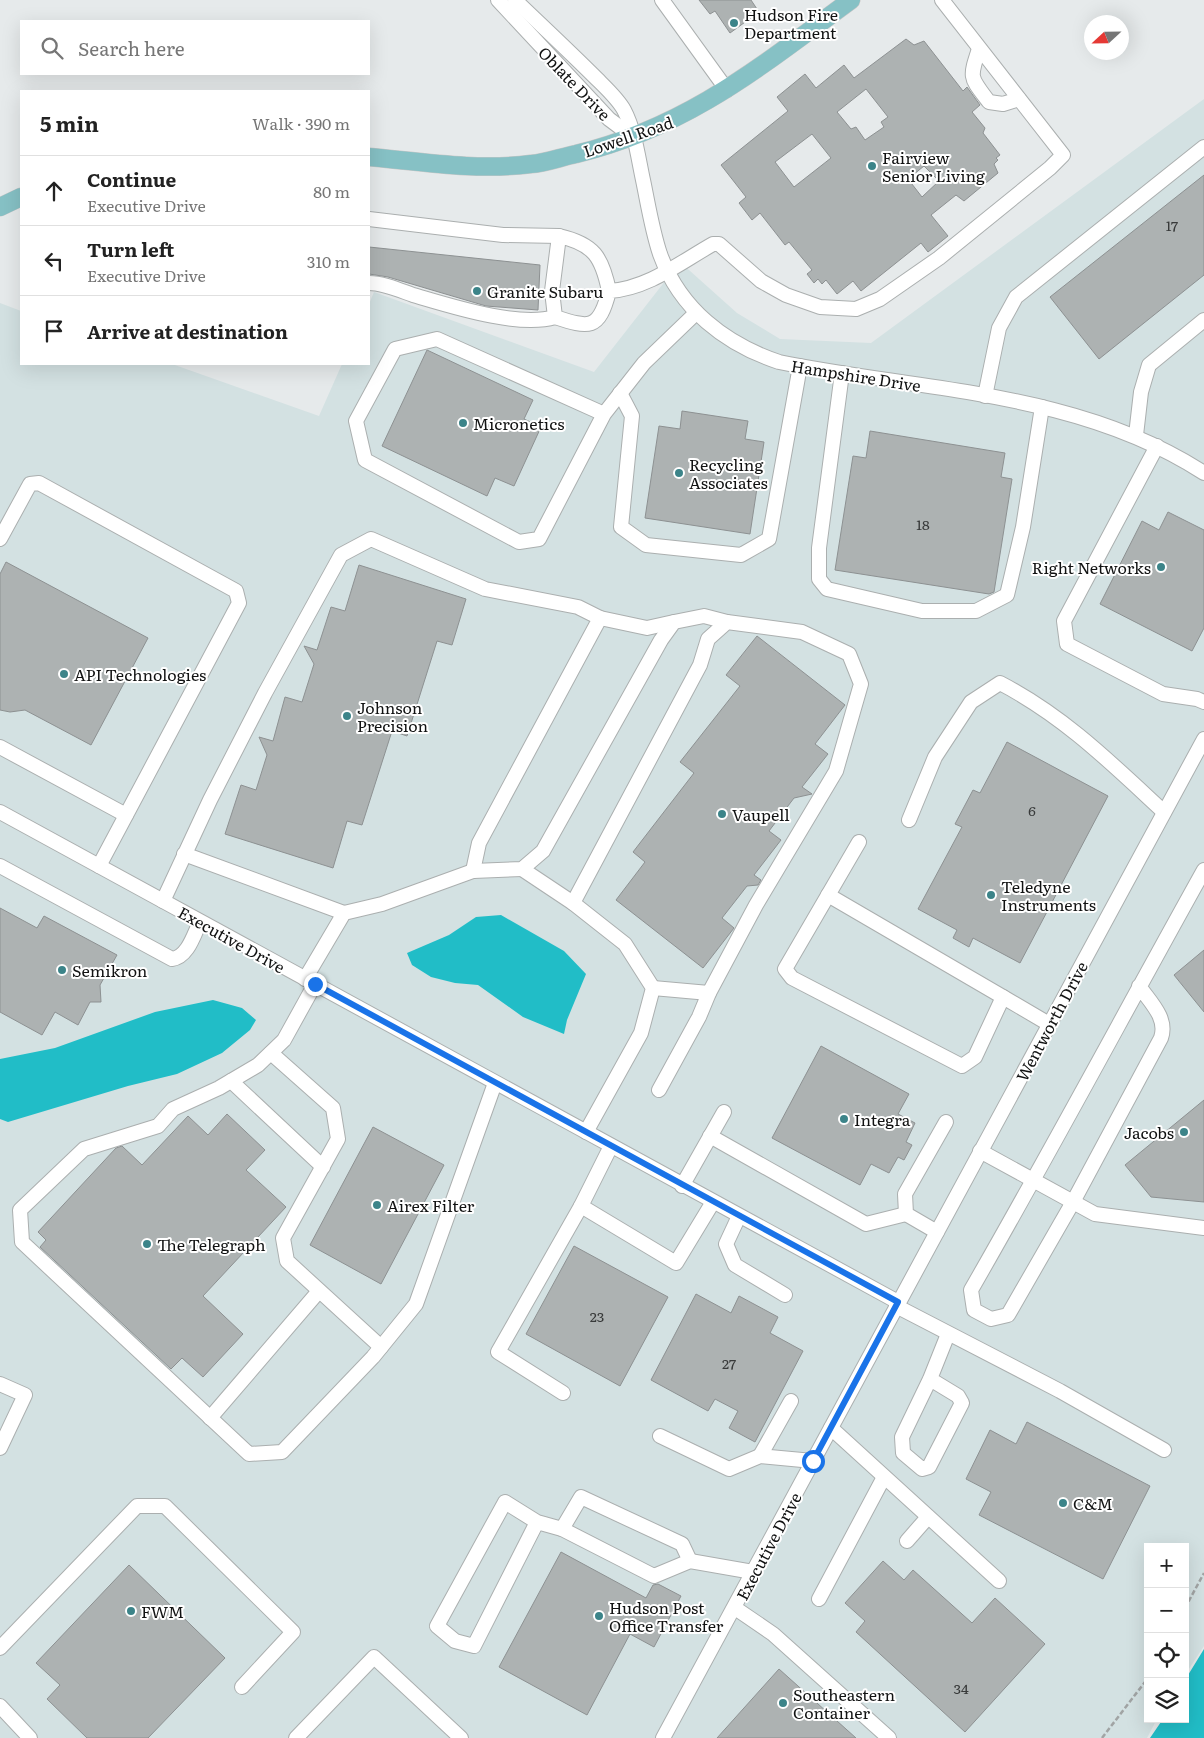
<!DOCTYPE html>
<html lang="en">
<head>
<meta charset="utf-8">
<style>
	:root { --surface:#fff; --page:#f2f2f2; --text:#222; --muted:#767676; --line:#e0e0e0 }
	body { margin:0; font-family:Literata,serif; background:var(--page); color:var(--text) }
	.controls { position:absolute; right:15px; bottom:15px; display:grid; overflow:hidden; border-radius:0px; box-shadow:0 5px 20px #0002 }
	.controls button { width:45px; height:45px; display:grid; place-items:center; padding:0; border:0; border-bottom:1px solid var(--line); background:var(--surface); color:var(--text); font:25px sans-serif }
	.compass { position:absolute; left:1084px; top:15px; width:45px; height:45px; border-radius:50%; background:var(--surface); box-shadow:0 5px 20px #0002; rotate:248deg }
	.stop { position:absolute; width:15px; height:15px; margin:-11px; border:4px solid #1a73e8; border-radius:50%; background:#fff }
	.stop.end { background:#1a73e8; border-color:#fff; box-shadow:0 1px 5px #0008 }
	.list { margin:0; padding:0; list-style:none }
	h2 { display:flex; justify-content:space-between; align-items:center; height:65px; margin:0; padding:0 20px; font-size:21px }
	h2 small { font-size:16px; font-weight:400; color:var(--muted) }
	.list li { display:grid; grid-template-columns:32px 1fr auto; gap:15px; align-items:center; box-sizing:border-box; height:70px; padding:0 20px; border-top:1px solid var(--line) }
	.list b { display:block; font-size:19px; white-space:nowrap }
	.list p { margin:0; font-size:16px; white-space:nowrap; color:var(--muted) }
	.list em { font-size:16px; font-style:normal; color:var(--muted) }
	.icon { flex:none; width:28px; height:28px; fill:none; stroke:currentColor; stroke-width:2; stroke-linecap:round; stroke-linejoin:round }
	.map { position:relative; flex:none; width:1204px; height:1738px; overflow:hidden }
	.search { position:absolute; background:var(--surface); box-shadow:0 5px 20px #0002; left:20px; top:20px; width:350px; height:55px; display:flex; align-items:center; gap:12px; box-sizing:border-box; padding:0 18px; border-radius:0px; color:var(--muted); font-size:19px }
	.panel { position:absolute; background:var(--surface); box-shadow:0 5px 20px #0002; left:20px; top:90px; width:350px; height:275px; border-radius:0px }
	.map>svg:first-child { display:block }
	.built { fill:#d3e1e2 }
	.water { fill:#21bdc7 }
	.building { fill:#adb2b2; stroke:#8d9192; fill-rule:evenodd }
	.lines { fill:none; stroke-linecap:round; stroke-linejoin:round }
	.minor-casing { stroke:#abafaf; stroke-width:16 }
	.major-casing { stroke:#c6c6c6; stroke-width:19 }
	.path { stroke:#a1a4a4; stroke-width:2.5; stroke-dasharray:5 2.5; stroke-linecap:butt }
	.minor { stroke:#fff; stroke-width:14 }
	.major { stroke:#86c1c5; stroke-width:18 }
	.route { stroke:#1a73e8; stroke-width:6 }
	.poi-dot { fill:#3c8489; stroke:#fff; stroke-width:2 }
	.labels { text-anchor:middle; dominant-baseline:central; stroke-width:4; stroke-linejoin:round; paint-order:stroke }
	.number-label { font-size:14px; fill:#383a3a }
	.poi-label { font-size:16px; fill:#111212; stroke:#fff; text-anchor:start }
	.street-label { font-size:16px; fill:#111212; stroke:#fff }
</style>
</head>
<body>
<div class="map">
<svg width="1204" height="1738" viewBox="0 0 1204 1738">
	<rect width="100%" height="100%" fill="#e6eaeb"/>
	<polygon class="built" points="1204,99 1204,1646 1185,1675 1185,1547 1148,1547 1148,1719 1157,1719 1147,1738 0,1738 0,303 21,311 21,364 172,364 319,416 342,364 369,364 369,304 374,292 594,372 680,262 737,313 780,339 871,343"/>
	<g class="water">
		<polygon points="501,915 564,951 586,974 567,1020 564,1034 523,1017 478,985 455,983 431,977 412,965 407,953 449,935 476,917"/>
		<polygon points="213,1000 242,1008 256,1020 250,1030 222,1053 177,1074 128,1086 8,1122 0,1119 0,1059 55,1048 155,1012"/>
		<polygon points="1204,1649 1204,1738 1150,1738 1163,1719 1185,1719 1185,1680"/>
	</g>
	<g class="building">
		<polygon points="699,0 751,0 759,12 730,33 715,11 710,14"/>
		<path d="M906,39L914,45L924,41L963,91L967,87L980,105L972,112L985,128L983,133L1000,155L996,158L998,160L994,164L998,173L964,201L956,195L931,215L948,236L928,252L921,243L861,291L853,281L837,294L826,280L822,284L818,279L814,283L807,274L812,270L789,242L785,245L760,213L752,220L739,203L746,197L721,165L788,111L777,97L805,74L816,88L844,65L854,78ZM866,89L888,117L881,122L884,127L865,140L856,127L851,129L837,112ZM812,134L831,158L794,187L775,162ZM924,166L939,181L922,197L908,179Z"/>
		<polygon points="1204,175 1204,275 1099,359 1050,297"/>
		<polygon points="369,247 540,265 538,310 486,306 388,277 369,274"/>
		<polygon points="427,350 533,400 524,419 541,427 514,486 495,478 487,496 382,446"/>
		<polygon points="682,411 748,421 745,439 764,442 750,534 645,518 659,426 680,429"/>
		<polygon points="870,431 1005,453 1001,477 1012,479 994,592 989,594 835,570 853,456 866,458"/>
		<polygon points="1168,512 1204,530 1204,628 1192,651 1100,604 1142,521 1159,530"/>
		<polygon points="6,562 148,638 91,745 25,710 10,712 0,710 0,574"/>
		<polygon points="359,565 466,599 452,645 437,641 407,736 392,731 362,825 347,821 333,868 225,834 241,785 256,790 267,755 259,737 273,741 285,697 302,702 314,664 304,646 317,650 331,607 345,611"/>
		<polygon points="757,636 845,705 815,744 828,754 802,787 812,794 794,798 769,831 781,840 754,875 761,880 758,885 747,886 722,918 734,928 703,968 616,900 645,862 633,852 694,773 680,762 740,686 726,675"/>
		<polygon points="1007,742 1108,796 1020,963 973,938 969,947 953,938 957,930 918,909 962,827 955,824 973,790 980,793"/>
		<polygon points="0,908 37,928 44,916 117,955 100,985 101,1002 90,1002 78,1025 55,1012 42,1035 0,1012"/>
		<polygon points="1204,950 1204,1012 1174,975"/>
		<polygon points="821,1046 909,1094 898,1114 915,1123 906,1142 912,1145 904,1160 898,1157 889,1173 871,1164 860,1185 772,1138"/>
		<polygon points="1204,1100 1204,1202 1151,1197 1125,1165"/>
		<polygon points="227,1114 265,1150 246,1170 286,1207 203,1296 243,1334 203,1377 182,1358 171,1369 40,1247 46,1240 38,1232 116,1148 122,1146 142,1165 188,1116 208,1135"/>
		<polygon points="373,1127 444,1165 381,1284 310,1245"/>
		<polygon points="574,1246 668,1297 620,1386 526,1334"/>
		<polygon points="696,1294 731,1313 739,1296 778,1317 770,1333 803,1351 755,1442 729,1428 738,1411 715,1399 708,1411 651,1380"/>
		<polygon points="1027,1422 1150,1486 1103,1579 979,1515 991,1492 966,1479 990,1430 1016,1444"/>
		<polygon points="561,1552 646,1598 653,1585 658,1584 681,1596 654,1647 630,1634 587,1715 499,1667"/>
		<polygon points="883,1561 904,1580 913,1570 972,1623 995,1598 1045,1644 965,1732 856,1632 865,1621 845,1603"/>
		<polygon points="129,1565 225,1658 148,1738 87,1738 47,1699 60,1685 36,1663"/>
		<polygon points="779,1669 856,1738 717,1738"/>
	</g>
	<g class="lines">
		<defs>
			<g id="minor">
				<polyline points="498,0 609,119 633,137"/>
				<path d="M515,0C542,26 570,52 597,79C606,88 618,99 624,110C635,131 638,157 643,180C648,204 652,230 660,254C680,309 725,344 779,362C922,391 1078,391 1204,473"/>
				<polyline points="662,0 727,90"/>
				<path d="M979,49C969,79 970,77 989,102L1003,104L1019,99"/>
				<polyline points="369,219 503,235 559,236"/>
				<path d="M369,283C383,283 399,290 413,295C451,306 518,328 555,317"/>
				<path d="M609,291C599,331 589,328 555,317L552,291L559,236C594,244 602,257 609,291C647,289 681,262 713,244H719L761,281L786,295L820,307L856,309L880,299L939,258L1050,168L1063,155L942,0"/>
				<polyline points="842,373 819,548 819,579 827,589 922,611 976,611 1007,595 1023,527 1042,407"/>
				<polyline points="620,393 632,416 621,527 646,545 741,555 769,539 800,366"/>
				<polyline points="985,396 999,328 1016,297 1204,147"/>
				<polyline points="604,414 437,339 395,349 356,421 365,460 519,542 539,539 604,414 644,363 696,313"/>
				<polyline points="1136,435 1141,392 1149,365 1204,320"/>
				<polyline points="1157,446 1064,621 1067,644 1163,694 1197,699 1204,702"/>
				<polyline points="0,539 30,484 39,483 236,591 239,603 99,866"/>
				<polyline points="600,618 647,628 674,622"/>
				<polyline points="0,747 126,815"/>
				<polyline points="0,812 898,1302"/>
				<path d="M909,820L935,757L971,702L1000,683C1065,717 1111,763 1164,812"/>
				<polyline points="859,842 785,969 792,978 962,1066 975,1057 1003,997 1049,1024"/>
				<polyline points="184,854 344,913"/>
				<path d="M0,866L172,959C188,957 194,934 200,922"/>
				<polyline points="522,869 573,903"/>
				<polyline points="828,895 1003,997"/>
				<polyline points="163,901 210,800 265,693 341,555 371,539 485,589 578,607 600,618 479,843 473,871"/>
				<polyline points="305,979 344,913 382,904 473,871 522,869 543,851 661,640 674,622 704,616 727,622"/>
				<polyline points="315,984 284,1040 258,1065 219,1088 173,1109 158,1126 84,1149 20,1210 22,1242 249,1454 282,1452 373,1357 416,1304 495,1083"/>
				<path d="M1139,986C1150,1002 1168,1018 1161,1038L1073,1202L1008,1315L991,1319L974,1310L971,1290C1051,1151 1126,1010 1204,870"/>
				<polyline points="653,988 709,993"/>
				<polyline points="271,1053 333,1108 338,1139 283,1238 287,1261 381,1347"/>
				<polyline points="231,1081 323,1167"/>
				<polyline points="586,1132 641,1033 653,988 625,944 573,903 700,665 708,639 727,622 802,632 849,654 861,684 836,771 756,905 709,993 699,1017 659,1090"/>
				<polyline points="710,1136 866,1224 906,1214"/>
				<polyline points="611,1146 581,1206 676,1263 713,1202"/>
				<polyline points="980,1151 1095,1214 1204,1228"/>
				<polyline points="682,1186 724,1112"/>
				<polyline points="739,1216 726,1244 735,1265 785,1295"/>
				<polyline points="937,1232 906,1214 905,1194 946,1122"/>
				<polyline points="896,1306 1060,1391 1164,1450"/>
				<polyline points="930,1379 958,1396 962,1403 929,1467 922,1469 903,1453 902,1437 930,1379 948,1334"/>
				<polyline points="0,1384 25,1395 0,1448"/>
				<polyline points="563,1393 498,1352 581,1206"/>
				<polyline points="210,1418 319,1291"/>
				<polyline points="831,1428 999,1581"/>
				<polyline points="660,1436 729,1469 760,1456 813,1461"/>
				<polyline points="760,1456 791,1401"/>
				<polyline points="537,1522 505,1502 437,1626 455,1641 474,1646 537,1522 562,1529 654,1576 690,1561 753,1572"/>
				<polyline points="562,1529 581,1497 682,1544 690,1561"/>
				<polyline points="907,1541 928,1517"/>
				<polyline points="819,1599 884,1477"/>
				<polyline points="735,1608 773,1634 889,1738"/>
				<polyline points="0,1648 137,1506 165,1506 293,1632 242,1687"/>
				<polyline points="0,1706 30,1738"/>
				<polyline points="296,1738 374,1657 461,1738"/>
				<polyline points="663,1738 1204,739"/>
			</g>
			<g id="major">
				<path d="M369,157C423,162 477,171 531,164C546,163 561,157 576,154C688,127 761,66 851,0"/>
				<polyline points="0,207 21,197"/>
			</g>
		</defs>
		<use href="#minor" class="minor-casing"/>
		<use href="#major" class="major-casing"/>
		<g class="path">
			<polyline points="1185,1608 1204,1573"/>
			<polyline points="1102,1738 1148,1678"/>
		</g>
		<use href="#minor" class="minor"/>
		<use href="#major" class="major"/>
	</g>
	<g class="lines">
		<polyline class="route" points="315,984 898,1302 813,1461"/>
	</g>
	<g class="poi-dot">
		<circle cx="734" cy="23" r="5"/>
		<circle cx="872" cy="166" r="5"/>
		<circle cx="477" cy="291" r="5"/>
		<circle cx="463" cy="423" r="5"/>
		<circle cx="679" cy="473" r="5"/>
		<circle cx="1161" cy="567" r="5"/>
		<circle cx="64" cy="674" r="5"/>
		<circle cx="347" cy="716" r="5"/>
		<circle cx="722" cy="814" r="5"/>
		<circle cx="991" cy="895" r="5"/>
		<circle cx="62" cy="970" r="5"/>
		<circle cx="844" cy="1119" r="5"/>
		<circle cx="1184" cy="1132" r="5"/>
		<circle cx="377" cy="1205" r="5"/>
		<circle cx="147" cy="1244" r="5"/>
		<circle cx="1063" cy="1503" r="5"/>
		<circle cx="131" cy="1611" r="5"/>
		<circle cx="599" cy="1616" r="5"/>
		<circle cx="783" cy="1703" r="5"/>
	</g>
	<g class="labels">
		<g class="number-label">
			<text x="1172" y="225">17</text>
			<text x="923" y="524">18</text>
			<text x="1032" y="810">6</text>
			<text x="597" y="1316">23</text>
			<text x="729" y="1363">27</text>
			<text x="961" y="1688">34</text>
		</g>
		<g class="poi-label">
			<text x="744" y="14">Hudson Fire<tspan x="744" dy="18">Department</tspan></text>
			<text x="882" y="157">Fairview<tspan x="882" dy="18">Senior Living</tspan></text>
			<text x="487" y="291">Granite Subaru</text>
			<text x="473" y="423">Micronetics</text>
			<text x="689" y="464">Recycling<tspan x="689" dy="18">Associates</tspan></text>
			<text x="1151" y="567" text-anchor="end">Right Networks</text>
			<text x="74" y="674">API Technologies</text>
			<text x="357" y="707">Johnson<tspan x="357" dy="18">Precision</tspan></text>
			<text x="732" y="814">Vaupell</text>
			<text x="1001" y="886">Teledyne<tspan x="1001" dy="18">Instruments</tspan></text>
			<text x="72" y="970">Semikron</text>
			<text x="854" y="1119">Integra</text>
			<text x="1174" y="1132" text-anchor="end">Jacobs</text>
			<text x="387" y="1205">Airex Filter</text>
			<text x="157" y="1244">The Telegraph</text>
			<text x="1073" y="1503">C&amp;M</text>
			<text x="609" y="1607">Hudson Post<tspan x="609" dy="18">Office Transfer</tspan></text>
			<text x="141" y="1611">FWM</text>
			<text x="793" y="1694">Southeastern<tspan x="793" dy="18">Container</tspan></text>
		</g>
		<g class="street-label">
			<text transform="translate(575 83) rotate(46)">Oblate Drive</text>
			<text transform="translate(628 136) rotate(-19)">Lowell Road</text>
			<text transform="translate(856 375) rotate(9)">Hampshire Drive</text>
			<text transform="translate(232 939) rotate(29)">Executive Drive</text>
			<text transform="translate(1051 1021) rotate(-62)">Wentworth Drive</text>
			<text transform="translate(768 1546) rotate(-62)">Executive Drive</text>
		</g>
	</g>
</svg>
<div class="controls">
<button>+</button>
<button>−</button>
<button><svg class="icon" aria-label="locate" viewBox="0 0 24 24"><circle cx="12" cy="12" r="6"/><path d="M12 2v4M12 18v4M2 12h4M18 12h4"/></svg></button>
<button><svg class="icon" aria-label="layers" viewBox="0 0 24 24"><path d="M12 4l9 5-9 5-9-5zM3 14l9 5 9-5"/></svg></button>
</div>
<svg class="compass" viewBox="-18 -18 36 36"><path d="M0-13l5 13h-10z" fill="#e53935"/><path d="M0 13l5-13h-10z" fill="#767676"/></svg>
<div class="stop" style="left:813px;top:1461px"></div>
<div class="stop end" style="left:315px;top:984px"></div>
<div class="search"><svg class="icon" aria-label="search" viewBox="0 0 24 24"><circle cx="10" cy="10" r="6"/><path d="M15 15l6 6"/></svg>Search here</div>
<section class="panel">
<h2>5 min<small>Walk · 390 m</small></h2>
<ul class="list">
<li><svg class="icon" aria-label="ahead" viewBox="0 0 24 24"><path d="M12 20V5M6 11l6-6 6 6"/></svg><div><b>Continue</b><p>Executive Drive</p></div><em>80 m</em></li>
<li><svg class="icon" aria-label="left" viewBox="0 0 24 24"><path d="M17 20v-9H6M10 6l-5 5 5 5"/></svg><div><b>Turn left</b><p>Executive Drive</p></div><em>310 m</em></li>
<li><svg class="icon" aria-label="arrive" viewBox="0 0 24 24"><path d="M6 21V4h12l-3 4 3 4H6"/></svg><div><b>Arrive at destination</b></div></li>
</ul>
</section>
</div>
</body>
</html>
